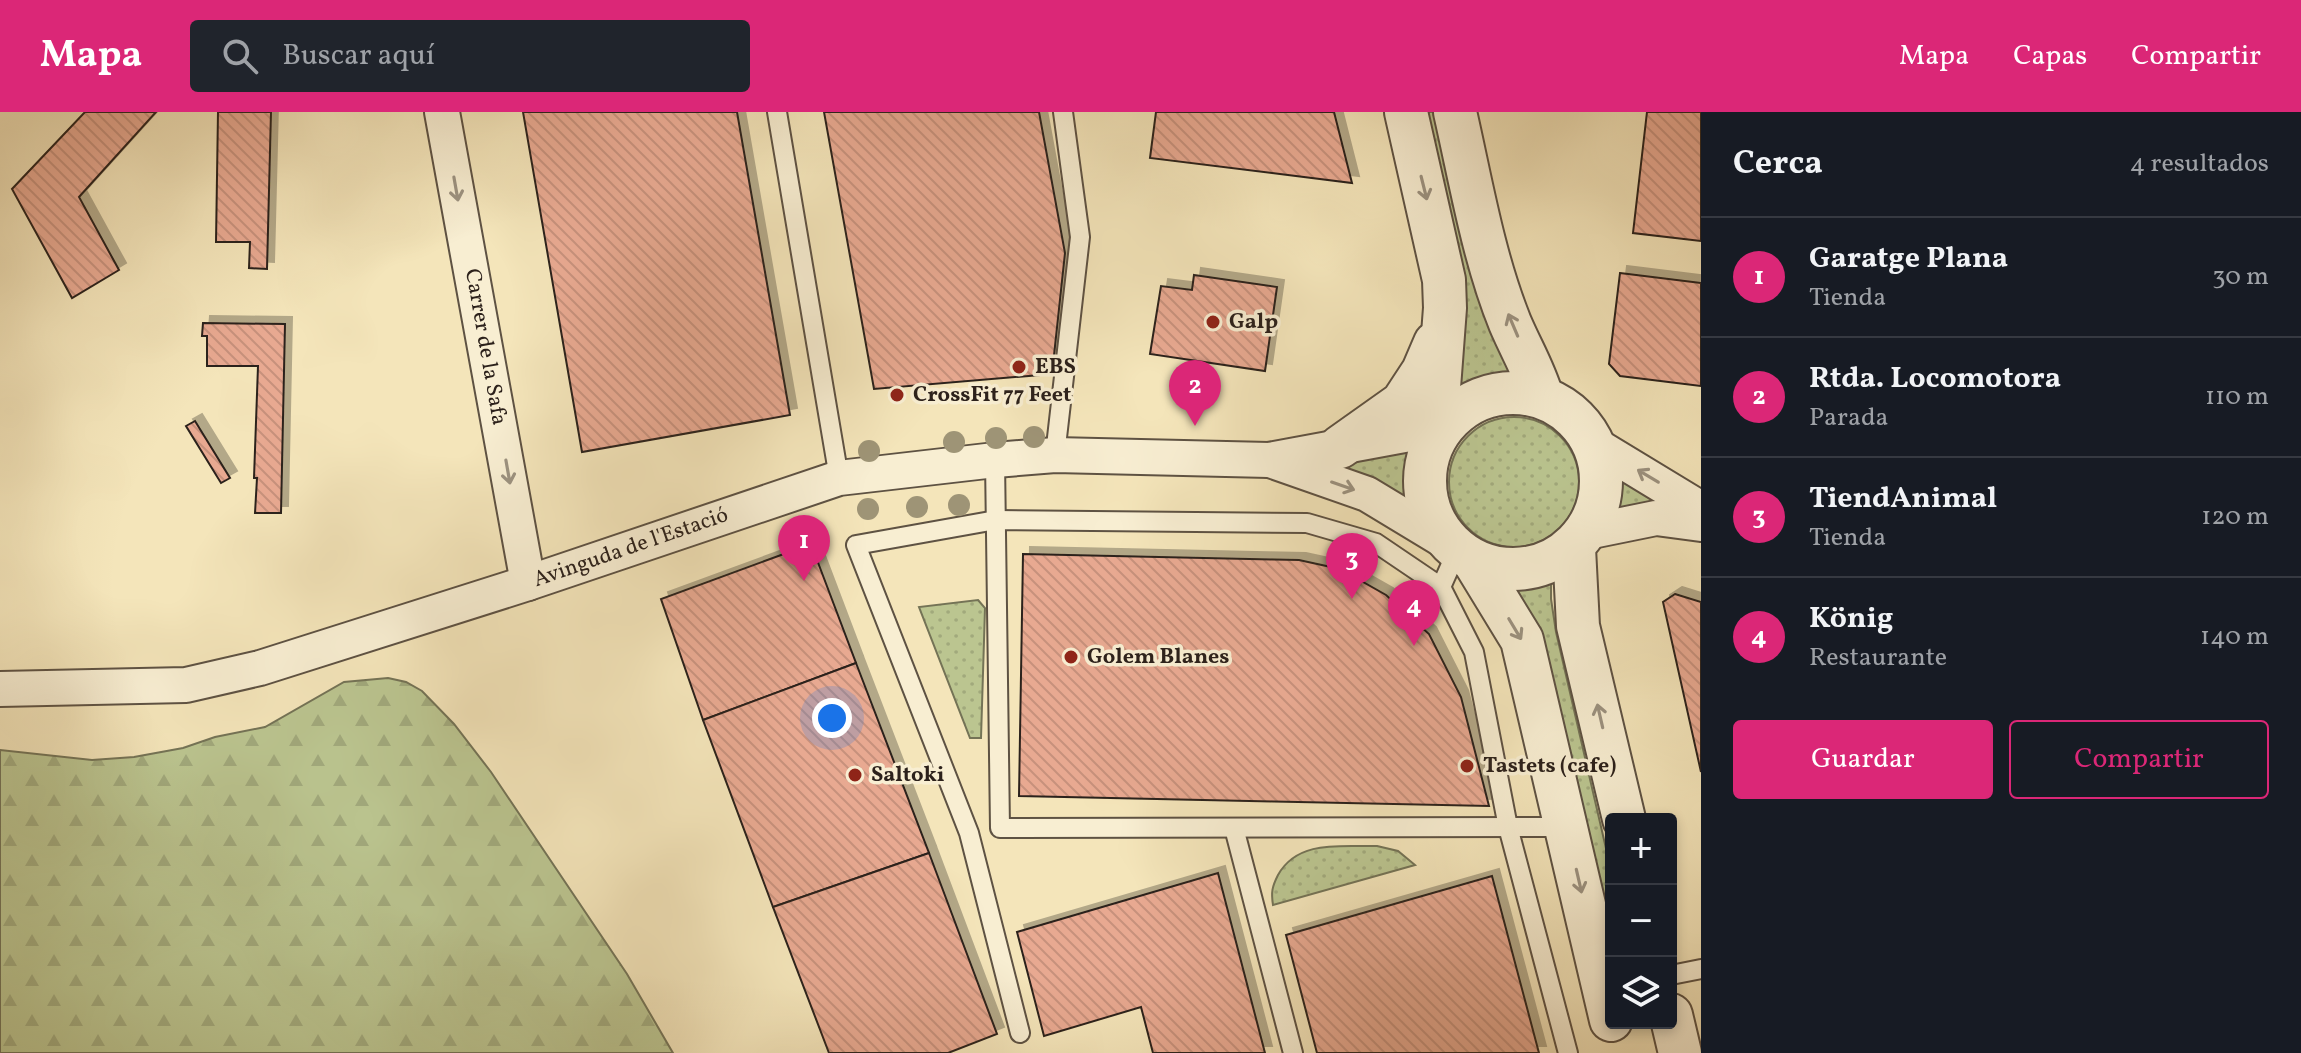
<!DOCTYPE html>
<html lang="es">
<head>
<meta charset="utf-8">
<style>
	:root { --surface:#171b24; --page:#20242c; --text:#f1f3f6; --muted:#9ea1a6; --line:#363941; --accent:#db2777 }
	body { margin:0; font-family:Vollkorn,serif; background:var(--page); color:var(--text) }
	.controls { position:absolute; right:24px; bottom:24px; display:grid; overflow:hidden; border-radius:8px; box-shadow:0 4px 12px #0003 }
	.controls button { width:72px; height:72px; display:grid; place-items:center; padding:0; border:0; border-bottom:2px solid var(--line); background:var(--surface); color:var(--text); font:40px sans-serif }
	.you { position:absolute; left:832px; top:606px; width:28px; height:28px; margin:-20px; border:6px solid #fff; border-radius:50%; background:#1a73e8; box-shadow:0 0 0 12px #1a73e833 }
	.badge { display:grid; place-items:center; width:52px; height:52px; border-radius:50%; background:var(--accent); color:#fff; font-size:26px; font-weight:700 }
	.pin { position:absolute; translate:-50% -66px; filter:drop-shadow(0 2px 4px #0008) }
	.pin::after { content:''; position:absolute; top:42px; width:28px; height:24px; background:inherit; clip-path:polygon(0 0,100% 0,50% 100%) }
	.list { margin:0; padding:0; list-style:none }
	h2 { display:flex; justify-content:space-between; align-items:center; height:104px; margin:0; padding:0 32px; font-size:34px }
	h2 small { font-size:26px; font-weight:400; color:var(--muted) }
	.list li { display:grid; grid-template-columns:52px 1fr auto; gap:24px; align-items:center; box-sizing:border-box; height:120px; padding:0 32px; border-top:2px solid var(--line) }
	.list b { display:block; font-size:30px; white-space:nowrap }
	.list p { margin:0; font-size:26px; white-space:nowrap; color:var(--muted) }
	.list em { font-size:26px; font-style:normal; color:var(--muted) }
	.actions { display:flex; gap:16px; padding:24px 32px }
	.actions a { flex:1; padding:18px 0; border:2px solid var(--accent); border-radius:8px; text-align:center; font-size:28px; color:var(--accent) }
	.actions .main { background:var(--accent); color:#fff }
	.icon { flex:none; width:44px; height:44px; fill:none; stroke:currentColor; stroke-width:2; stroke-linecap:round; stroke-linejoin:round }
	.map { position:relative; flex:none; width:1701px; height:941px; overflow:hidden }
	header { display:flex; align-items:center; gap:48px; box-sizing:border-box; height:112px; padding:0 40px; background:var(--accent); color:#fff }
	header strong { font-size:38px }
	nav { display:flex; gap:44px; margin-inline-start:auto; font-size:28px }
	.search { width:560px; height:72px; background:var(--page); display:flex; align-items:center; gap:20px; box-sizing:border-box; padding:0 28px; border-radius:8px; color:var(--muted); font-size:30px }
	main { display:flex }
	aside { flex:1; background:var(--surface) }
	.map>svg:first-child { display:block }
	.grass { fill:url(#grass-dots); stroke:#747356; stroke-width:2 }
	.forest { fill:url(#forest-firs); stroke:#747356; stroke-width:2 }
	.building { fill:url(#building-back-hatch); stroke:#2c211b; stroke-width:2; filter:url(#shadow) }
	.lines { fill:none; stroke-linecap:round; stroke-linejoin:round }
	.service-casing { stroke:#5e5243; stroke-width:22 }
	.minor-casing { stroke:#5e5243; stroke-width:38 }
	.tertiary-casing { stroke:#5e5243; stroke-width:46 }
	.service { stroke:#f8eed2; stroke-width:18 }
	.minor { stroke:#f8eed2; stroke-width:34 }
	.tertiary { stroke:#f8eed2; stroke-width:42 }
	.tree { fill:#9e9476 }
	.oneway { stroke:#9c9280 }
	.poi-dot { fill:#8f2418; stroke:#f8eed2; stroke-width:3 }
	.labels { text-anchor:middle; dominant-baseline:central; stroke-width:7; stroke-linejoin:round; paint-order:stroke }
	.poi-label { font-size:22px; font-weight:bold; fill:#2c211b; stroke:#f8eed2; text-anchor:start }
	.street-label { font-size:22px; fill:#2c211b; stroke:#f8eed2 }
</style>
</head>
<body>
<header>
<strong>Mapa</strong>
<div class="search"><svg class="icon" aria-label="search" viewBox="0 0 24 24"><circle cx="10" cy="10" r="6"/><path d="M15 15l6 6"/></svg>Buscar aquí</div>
<nav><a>Mapa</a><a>Capas</a><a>Compartir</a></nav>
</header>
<main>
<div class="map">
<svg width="1701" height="941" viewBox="0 0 1701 941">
	<defs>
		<pattern id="grass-dots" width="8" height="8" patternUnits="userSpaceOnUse" patternTransform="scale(2)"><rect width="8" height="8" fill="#bbc590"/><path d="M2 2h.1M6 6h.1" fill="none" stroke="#a1a97c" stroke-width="1.8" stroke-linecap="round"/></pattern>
		<pattern id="forest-firs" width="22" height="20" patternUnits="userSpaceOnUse" patternTransform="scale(2)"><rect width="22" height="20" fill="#bbc590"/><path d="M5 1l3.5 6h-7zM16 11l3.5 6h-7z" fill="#a1a97c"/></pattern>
		<pattern id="building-back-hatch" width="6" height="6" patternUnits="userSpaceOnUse" patternTransform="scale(2)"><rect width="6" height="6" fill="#e8a991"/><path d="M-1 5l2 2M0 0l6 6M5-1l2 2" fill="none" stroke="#c7917c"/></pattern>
		<filter id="shadow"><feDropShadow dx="7" dy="-7" stdDeviation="0" flood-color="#0004"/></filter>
	</defs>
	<rect width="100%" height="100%" fill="#f4e5ba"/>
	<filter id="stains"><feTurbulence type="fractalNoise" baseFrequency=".0025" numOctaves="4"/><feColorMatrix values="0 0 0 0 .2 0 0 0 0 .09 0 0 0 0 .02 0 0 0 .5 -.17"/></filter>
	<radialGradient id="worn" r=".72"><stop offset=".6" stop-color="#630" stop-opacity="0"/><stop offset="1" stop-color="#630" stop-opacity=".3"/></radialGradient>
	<g class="grass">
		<polygon points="1416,0 1436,0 1517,268 1512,274 1484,278 1454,296"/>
		<circle cx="1514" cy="370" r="65"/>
		<polygon points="1416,329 1423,340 1418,359 1421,389 1418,393 1410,394 1330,348"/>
		<polygon points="1616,365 1667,387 1612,398"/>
		<polygon points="1551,460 1551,487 1556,520 1611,758 1611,852 1504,464"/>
		<polygon points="978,488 985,496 981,626 970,626 919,495"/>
		<path d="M1377,734L1398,739L1415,753L1273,793C1271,780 1272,775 1278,763C1298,727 1342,735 1377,734Z"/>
	</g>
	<polygon class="forest" points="388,566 406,570 422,579 454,612 491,660 627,862 673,941 0,941 0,638 92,648 134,645 183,636 215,625 265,615 344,570"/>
	<g class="building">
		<polygon points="85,0 156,0 79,85 119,158 72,186 12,77"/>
		<polygon points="218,0 271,0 267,157 249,156 250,130 216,130"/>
		<polygon points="523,0 737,0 790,303 582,340"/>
		<polygon points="824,0 1039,0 1065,141 1052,262 874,277"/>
		<polygon points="1156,0 1334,0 1352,71 1150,46"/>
		<polygon points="1647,0 1701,0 1701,129 1633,121"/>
		<polygon points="1620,161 1701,171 1701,274 1620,264 1609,252"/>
		<polygon points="1194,163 1277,175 1265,259 1150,242 1161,174 1192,178"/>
		<polygon points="203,211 285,212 281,401 255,401 257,366 254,366 258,254 207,254 207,224 202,224"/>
		<polygon points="195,309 230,366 221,371 186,314"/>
		<polygon points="811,432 856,551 703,608 661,487"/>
		<polygon points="1023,442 1299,448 1340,457 1386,483 1429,522 1461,585 1489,694 1019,684"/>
		<polygon points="1675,482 1701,490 1701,660 1663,490"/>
		<polygon points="856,551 929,741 773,795 703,608"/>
		<polygon points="929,741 997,922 948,941 829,941 773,795"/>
		<polygon points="1218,761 1265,941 1153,941 1141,895 1044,924 1017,820"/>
		<polygon points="1492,764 1539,941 1317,941 1286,823"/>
	</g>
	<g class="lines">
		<defs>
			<g id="service">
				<polyline points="777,0 839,366"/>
				<polyline points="1055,343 1080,125 1063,0"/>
				<polyline points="995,348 1000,716 1566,715"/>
				<polyline points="1441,475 1457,439"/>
				<polyline points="1234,716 1293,941"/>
				<polyline points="1671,863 1701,857"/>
				<polyline points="1020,921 969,721 856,433 996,408 1307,411 1376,431 1441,475 1474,540 1508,715 1568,941"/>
			</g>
			<g id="minor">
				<polyline points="442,0 528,471"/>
				<polyline points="1594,332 1701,397"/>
				<polyline points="1270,348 1367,382 1448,431"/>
				<polyline points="1587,420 1656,406 1701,412"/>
				<polyline points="0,577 186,573 260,556 528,471 839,366 995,348 1055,343 1269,348 1415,321 1434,327"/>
			</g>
			<g id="tertiary">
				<polyline points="1406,0 1444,168 1445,196 1437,302 1441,317"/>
				<path d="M1455,0C1471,70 1483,144 1510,211C1521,237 1534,258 1542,285"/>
				<circle cx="1513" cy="369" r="88"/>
				<polyline points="1340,335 1402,291 1423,259 1435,231"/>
				<polyline points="1574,436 1578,514 1624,707"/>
				<polyline points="1475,451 1522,528 1611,908"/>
				<polyline points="1671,903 1680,941"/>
			</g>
		</defs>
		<use href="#service" class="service-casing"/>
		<use href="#minor" class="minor-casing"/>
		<use href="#tertiary" class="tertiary-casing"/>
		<use href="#service" class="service"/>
		<use href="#minor" class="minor"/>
		<use href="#tertiary" class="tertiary"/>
	</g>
	<g class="tree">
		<circle cx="1034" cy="325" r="11"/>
		<circle cx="996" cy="326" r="11"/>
		<circle cx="954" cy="330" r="11"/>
		<circle cx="869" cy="339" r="11"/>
		<circle cx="959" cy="393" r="11"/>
		<circle cx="917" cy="395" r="11"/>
		<circle cx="868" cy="397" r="11"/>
	</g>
	<defs><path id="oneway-shaft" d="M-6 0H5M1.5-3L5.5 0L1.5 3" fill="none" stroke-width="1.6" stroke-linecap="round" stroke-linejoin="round" transform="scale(2)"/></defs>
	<g class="oneway">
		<use href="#oneway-shaft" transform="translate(1424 76) rotate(76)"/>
		<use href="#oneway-shaft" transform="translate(456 77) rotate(80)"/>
		<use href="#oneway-shaft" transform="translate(1513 213) rotate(-113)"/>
		<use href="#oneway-shaft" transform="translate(508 360) rotate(80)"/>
		<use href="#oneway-shaft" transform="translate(1648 364) rotate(-149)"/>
		<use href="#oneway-shaft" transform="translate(1343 374) rotate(19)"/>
		<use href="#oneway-shaft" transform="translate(1515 517) rotate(59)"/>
		<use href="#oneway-shaft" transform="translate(1600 604) rotate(-103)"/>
		<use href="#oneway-shaft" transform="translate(1579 769) rotate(77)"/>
	</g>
	<g class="poi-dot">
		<circle cx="1213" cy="210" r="8"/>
		<circle cx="1019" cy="255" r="8"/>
		<circle cx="897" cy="283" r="8"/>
		<circle cx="1071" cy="545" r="8"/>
		<circle cx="1467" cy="654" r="8"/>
		<circle cx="855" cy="663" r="8"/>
	</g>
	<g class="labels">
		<g class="poi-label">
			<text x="1229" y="210">Galp</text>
			<text x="1035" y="255">EBS</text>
			<text x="913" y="283">CrossFit 77 Feet</text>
			<text x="1087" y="545">Golem Blanes</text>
			<text x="1483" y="654">Tastets (cafe)</text>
			<text x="871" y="663">Saltoki</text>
		</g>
		<g class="street-label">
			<text transform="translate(485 235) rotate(80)">Carrer de la Safa</text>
			<text transform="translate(631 436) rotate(-19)">Avinguda de l'Estació</text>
		</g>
	</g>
	<rect width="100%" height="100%" filter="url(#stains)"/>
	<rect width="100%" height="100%" fill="url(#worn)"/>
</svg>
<div class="controls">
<button>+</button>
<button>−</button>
<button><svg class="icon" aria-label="layers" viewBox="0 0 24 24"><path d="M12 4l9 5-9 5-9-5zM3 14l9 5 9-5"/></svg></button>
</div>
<div class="you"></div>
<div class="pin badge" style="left:804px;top:469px">1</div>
<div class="pin badge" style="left:1195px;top:314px">2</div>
<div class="pin badge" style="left:1352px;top:487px">3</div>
<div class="pin badge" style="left:1414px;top:534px">4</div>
</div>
<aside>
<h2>Cerca<small>4 resultados</small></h2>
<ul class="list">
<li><span class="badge">1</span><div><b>Garatge Plana</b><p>Tienda</p></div><em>30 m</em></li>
<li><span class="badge">2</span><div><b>Rtda. Locomotora</b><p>Parada</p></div><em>110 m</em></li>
<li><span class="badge">3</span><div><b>TiendAnimal</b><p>Tienda</p></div><em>120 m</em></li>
<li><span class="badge">4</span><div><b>König</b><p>Restaurante</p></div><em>140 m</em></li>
</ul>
<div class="actions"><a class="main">Guardar</a><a>Compartir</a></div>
</aside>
</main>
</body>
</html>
